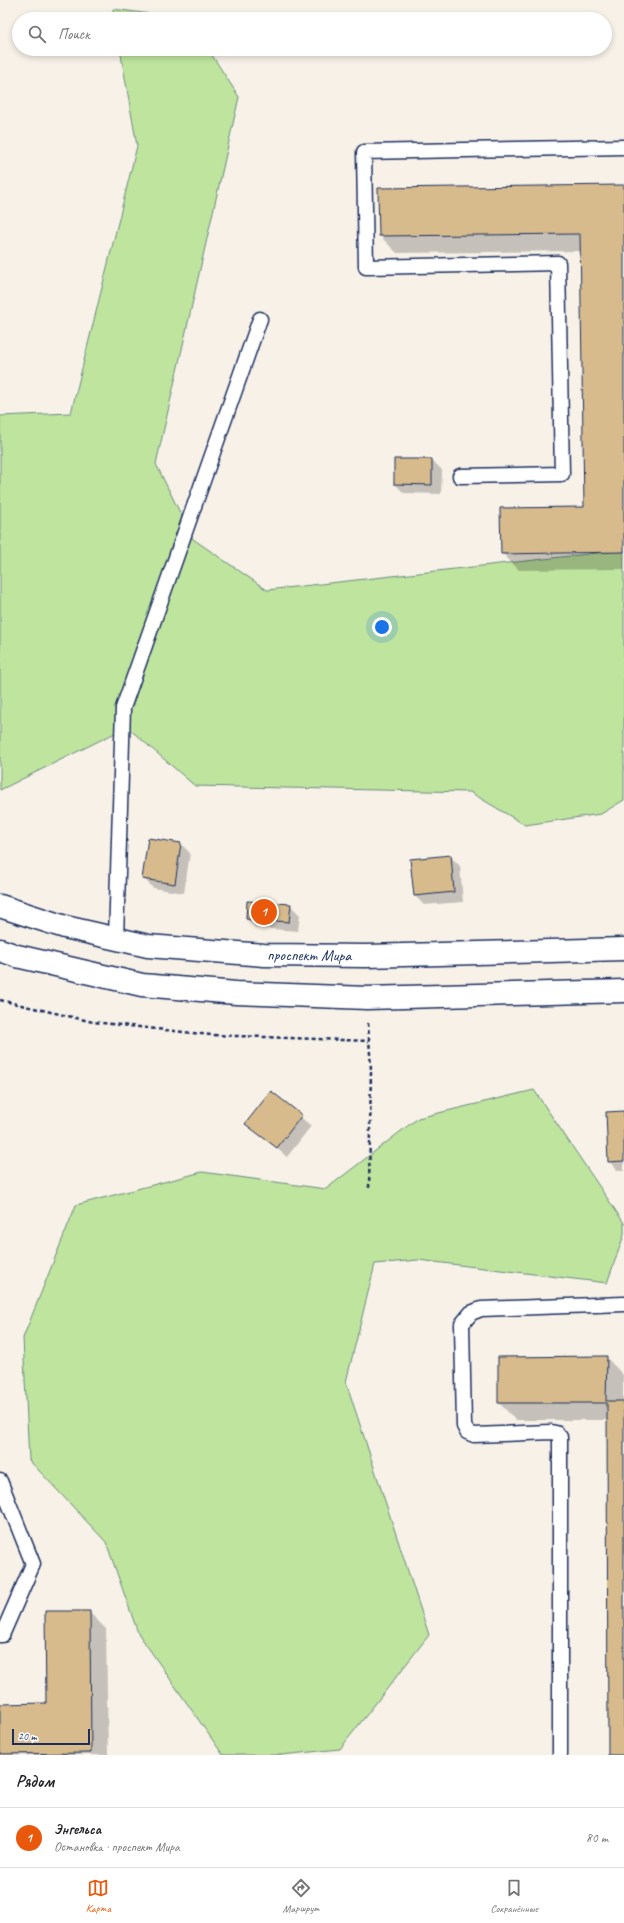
<!DOCTYPE html>
<html lang="ru">
<head>
<meta charset="utf-8">
<style>
	:root { --surface:#fff; --page:#f6f6f6; --text:#202124; --muted:#757577; --line:#e0e0e0; --accent:#ea580c }
	body { margin:0; font-family:Caveat,sans-serif; background:var(--page); color:var(--text) }
	.scale { position:absolute; left:12px; bottom:10px; width:78px; box-sizing:border-box; padding-left:4px; border:2px solid #1b2f5e; border-top:0; font-size:11px; line-height:14px; white-space:nowrap; color:#1b2f5e; -webkit-text-stroke:3px #fff; paint-order:stroke }
	.you { position:absolute; left:382px; top:627px; width:14px; height:14px; margin:-10px; border:3px solid #fff; border-radius:50%; background:#1a73e8; box-shadow:0 0 0 6px #1a73e833 }
	.badge { display:grid; place-items:center; width:26px; height:26px; border-radius:50%; background:var(--accent); color:#fff; font-size:13px; font-weight:700 }
	.pin { position:absolute; translate:-50% -50%; border:2px solid #fff; box-shadow:0 1px 4px #0006 }
	.list { margin:0; padding:0; list-style:none }
	h2 { display:flex; justify-content:space-between; align-items:center; height:52px; margin:0; padding:0 16px; font-size:17px }
	h2 small { font-size:13px; font-weight:400; color:var(--muted) }
	.list li { display:grid; grid-template-columns:26px 1fr auto; gap:12px; align-items:center; box-sizing:border-box; height:60px; padding:0 16px; border-top:1px solid var(--line) }
	.list b { display:block; font-size:15px; white-space:nowrap }
	.list p { margin:0; font-size:13px; white-space:nowrap; color:var(--muted) }
	.list em { font-size:13px; font-style:normal; color:var(--muted) }
	.icon { flex:none; width:22px; height:22px; fill:none; stroke:currentColor; stroke-width:2; stroke-linecap:round; stroke-linejoin:round }
	.map { position:relative; flex:none; width:624px; height:1755px; overflow:hidden }
	.search { position:absolute; background:var(--surface); box-shadow:0 2px 6px #0003; left:12px; right:12px; top:12px; height:44px; display:flex; align-items:center; gap:10px; box-sizing:border-box; padding:0 14px; border-radius:22px; color:var(--muted); font-size:15px }
	.sheet { height:112px; background:var(--surface) }
	nav { display:flex; justify-content:space-around; align-items:center; box-sizing:border-box; height:56px; border-top:1px solid var(--line); background:var(--surface); font-size:11px; color:var(--muted) }
	nav a { display:grid; justify-items:center; gap:2px }
	nav .on { color:var(--accent) }
	.map>svg:first-child { display:block }
	.green { fill:#bee49e; stroke:#6c8a7e }
	.shadow { fill:#0003 }
	.building { fill:#d7bb8c; stroke:#1b2f5e }
	.lines { fill:none; stroke-linecap:round; stroke-linejoin:round }
	.lane-casing { stroke:#1b2f5e; stroke-width:17 }
	.secondary-casing { stroke:#1b2f5e; stroke-width:25 }
	.path { stroke:#1b2f5e; stroke-width:2.5; stroke-dasharray:4 3; stroke-linecap:butt }
	.lane { stroke:#fff; stroke-width:14 }
	.secondary { stroke:#fff; stroke-width:22 }
	.labels { text-anchor:middle; dominant-baseline:central; stroke-width:3; stroke-linejoin:round; paint-order:stroke }
	.street-label { font-size:16px; fill:#1b2f5e; stroke:#fff }
</style>
</head>
<body>
<div class="map">
<svg width="624" height="1755" viewBox="0 0 624 1755">
	<rect width="100%" height="100%" fill="#f7f1e8"/>
	<filter id="ink" filterUnits="userSpaceOnUse"><feTurbulence type="fractalNoise" baseFrequency=".025" numOctaves="2"/><feDisplacementMap in="SourceGraphic" scale="8" xChannelSelector="R" yChannelSelector="G"/><feConvolveMatrix kernelMatrix="1 2 1 2 8 2 1 2 1" color-interpolation-filters="sRGB"/></filter>
	<g filter="url(#ink)">
		<g class="green">
			<polygon points="113,9 188,19 115,19"/>
			<polygon points="120,49 208,49 239,97 156,464 193,539 267,590 624,550 624,800 601,814 525,825 470,792 195,786 127,727 0,790 0,416 71,413 137,146"/>
			<polygon points="534,1090 624,1223 624,1235 607,1283 418,1260 375,1264 346,1382 429,1635 340,1749 281,1755 223,1755 138,1633 106,1542 29,1460 23,1338 76,1205 202,1172 326,1189 418,1118"/>
		</g>
		<g class="shadow">
			<polygon points="624,186 624,569 519,570 502,553 585,508 582,251 397,253 380,236"/>
			<polygon points="395,460 432,460 442,470 441,494 404,493 395,484"/>
			<polygon points="181,844 190,853 184,893 153,888 143,878"/>
			<polygon points="450,856 460,866 463,902 424,905 415,896"/>
			<polygon points="290,905 300,915 298,931 256,928 247,919"/>
			<polygon points="271,1092 311,1126 287,1157 247,1123"/>
			<polygon points="624,1112 624,1171 618,1171 609,1161"/>
			<polygon points="606,1357 623,1375 624,1755 609,1755 608,1420 516,1420 499,1403"/>
			<polygon points="89,1612 106,1629 108,1755 0,1755 0,1705 47,1704"/>
		</g>
		<g class="building">
			<polygon points="624,185 624,552 501,554 500,508 584,507 580,234 379,236 378,188"/>
			<polygon points="394,459 432,459 432,485 394,484"/>
			<polygon points="148,838 181,843 175,884 142,879"/>
			<polygon points="451,855 454,892 414,896 410,859"/>
			<polygon points="247,901 291,904 289,922 246,919"/>
			<polygon points="271,1091 302,1115 277,1148 245,1124"/>
			<polygon points="624,1111 624,1161 608,1162 606,1112"/>
			<polygon points="607,1356 606,1401 624,1401 624,1755 608,1755 607,1403 498,1403 498,1357"/>
			<polygon points="45,1611 90,1611 91,1753 0,1754 0,1704 46,1703"/>
		</g>
		<g class="lines">
			<defs>
				<g id="lane">
					<polyline points="460,476 562,474 558,263 366,267 364,152 624,147"/>
					<polyline points="116,939 123,708 260,319"/>
					<polyline points="0,1481 33,1564 2,1635 0,1635"/>
					<polyline points="560,1755 560,1437 556,1433 551,1432 474,1435 467,1432 464,1426 462,1324 471,1313 481,1309 624,1304"/>
				</g>
				<g id="secondary">
					<path id="s1" d="M0,906L65,927L148,946L264,955L366,956L624,949"/>
					<polyline points="0,950 17,956 142,985 236,993 367,998 624,991"/>
				</g>
			</defs>
			<use href="#lane" class="lane-casing"/>
			<use href="#secondary" class="secondary-casing"/>
			<g class="path">
				<polyline points="0,1000 93,1022 211,1035 369,1041"/>
				<polyline points="368,1023 371,1069 369,1190"/>
			</g>
			<use href="#lane" class="lane"/>
			<use href="#secondary" class="secondary"/>
		</g>
	</g>
	<g class="labels">
		<g class="street-label">
			<text stroke="none"><textPath href="#s1" startOffset="315">проспект Мира</textPath></text>
		</g>
	</g>
</svg>
<div class="scale">20 m</div>
<div class="you"></div>
<div class="pin badge" style="left:264px;top:912px">1</div>
<div class="search"><svg class="icon" aria-label="search" viewBox="0 0 24 24"><circle cx="10" cy="10" r="6"/><path d="M15 15l6 6"/></svg>Поиск</div>
</div>
<section class="sheet">
<h2>Рядом<small></small></h2>
<ul class="list">
<li><span class="badge">1</span><div><b>Энгельса</b><p>Остановка · проспект Мира</p></div><em>80 m</em></li>
</ul>
</section>
<nav>
<a class="on"><svg class="icon" aria-label="map" viewBox="0 0 24 24"><path d="M3 6l6-2 6 2 6-2v14l-6 2-6-2-6 2zM9 4v14M15 6v14"/></svg>Карта</a>
<a><svg class="icon" aria-label="directions" viewBox="0 0 24 24"><path d="M12 3l9 9-9 9-9-9zM9 14v-3h6M13 9l2 2-2 2"/></svg>Маршрут</a>
<a><svg class="icon" aria-label="saved" viewBox="0 0 24 24"><path d="M7 4h10v16l-5-4-5 4z"/></svg>Сохранённые</a>
</nav>
</body>
</html>
